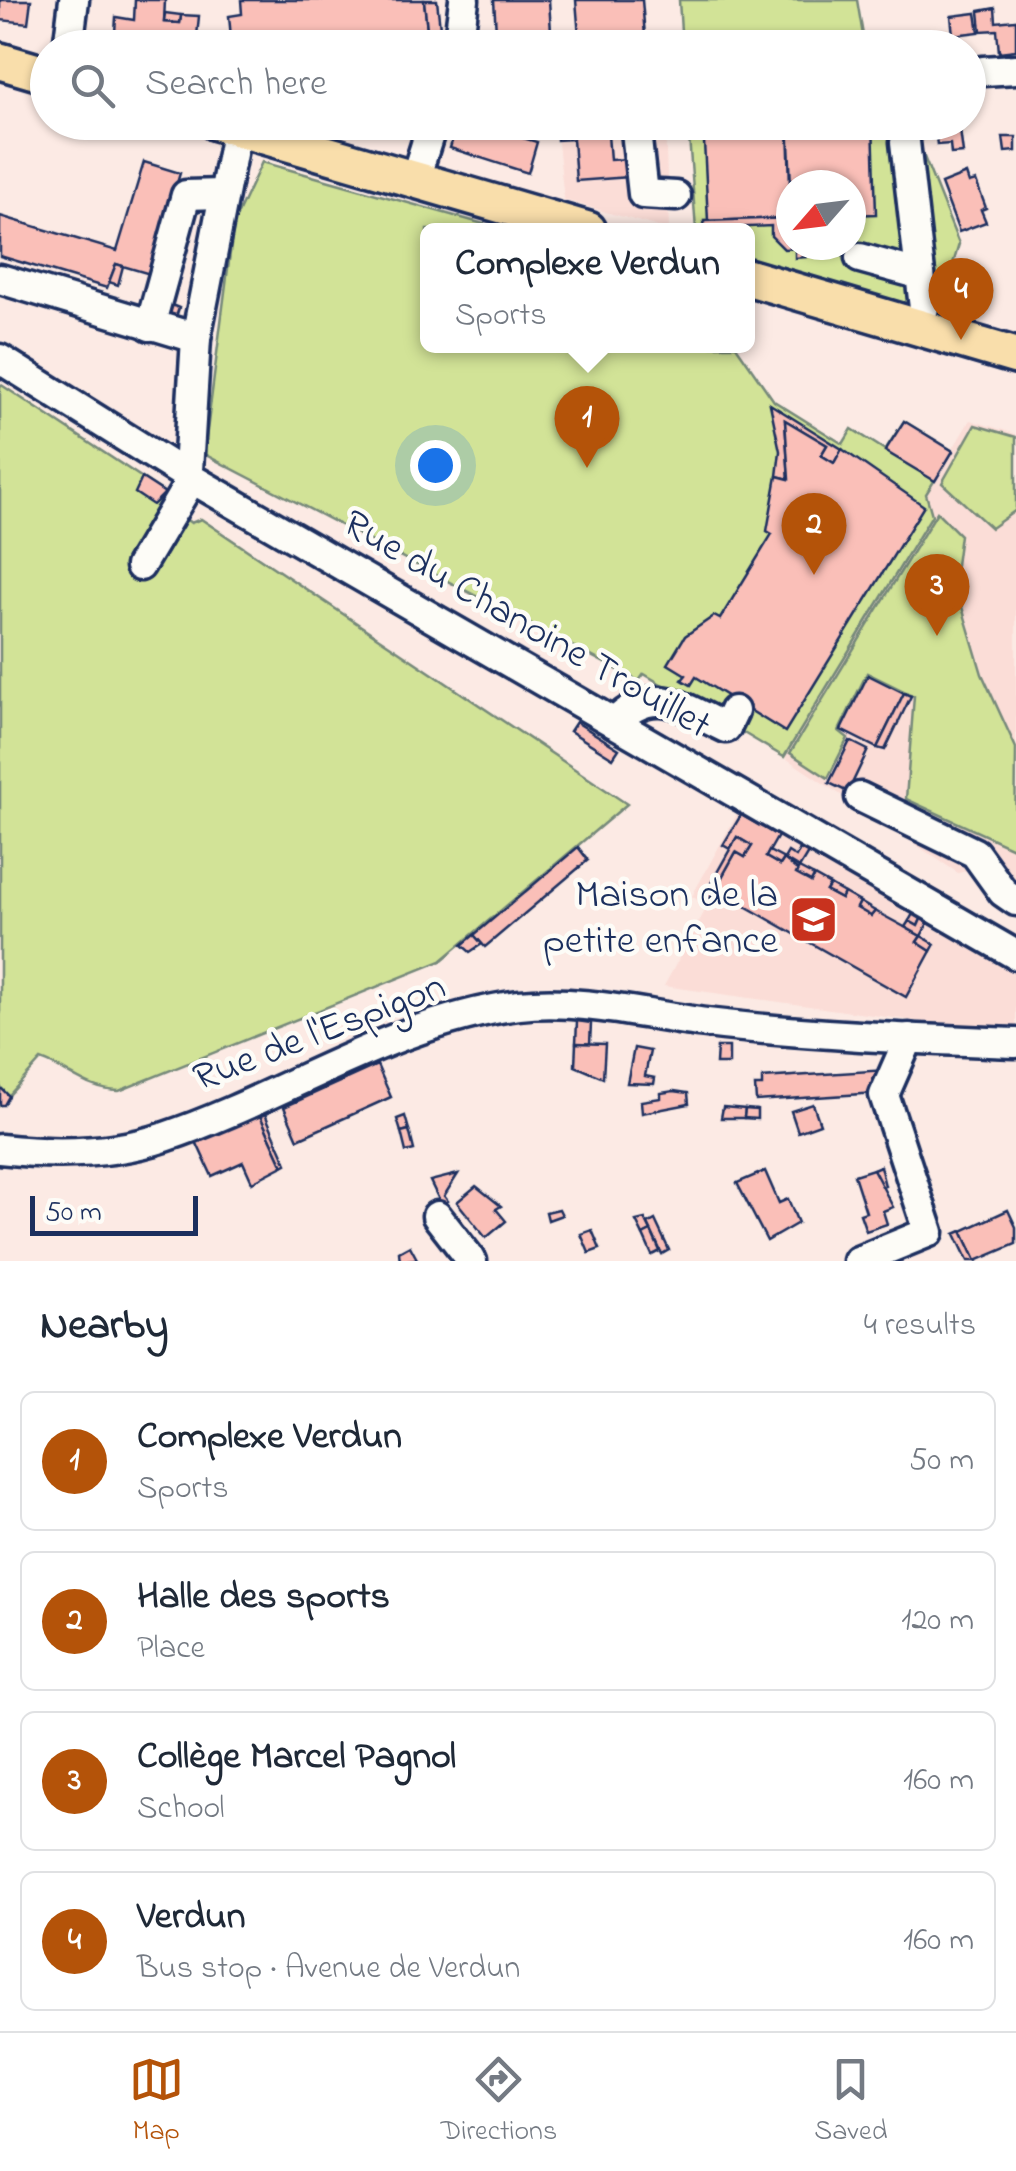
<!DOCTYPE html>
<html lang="en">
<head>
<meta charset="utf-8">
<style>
	:root { --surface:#fff; --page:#f6f6f7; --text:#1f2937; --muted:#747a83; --line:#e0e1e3; --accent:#b45309 }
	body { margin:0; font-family:"Indie Flower",sans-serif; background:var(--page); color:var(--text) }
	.compass { position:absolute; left:776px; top:170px; width:90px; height:90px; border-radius:50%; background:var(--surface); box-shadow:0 2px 8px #0004; rotate:242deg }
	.scale { position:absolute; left:30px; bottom:25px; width:168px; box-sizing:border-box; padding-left:10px; border:5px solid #1b2f5e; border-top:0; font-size:28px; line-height:35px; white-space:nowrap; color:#1b2f5e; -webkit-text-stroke:8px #fdfcf7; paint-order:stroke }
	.you { position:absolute; left:435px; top:465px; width:35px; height:35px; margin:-25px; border:8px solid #fff; border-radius:50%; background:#1a73e8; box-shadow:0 0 0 15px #1a73e833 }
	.badge { display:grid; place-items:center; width:65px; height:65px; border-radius:50%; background:var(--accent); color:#fff; font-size:32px; font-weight:700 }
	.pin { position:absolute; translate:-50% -82px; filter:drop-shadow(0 2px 5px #0008) }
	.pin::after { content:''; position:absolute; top:52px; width:35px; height:30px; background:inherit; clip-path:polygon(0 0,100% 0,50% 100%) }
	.popup { position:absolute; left:420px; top:223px; width:335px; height:130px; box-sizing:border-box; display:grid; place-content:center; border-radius:15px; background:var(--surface); filter:drop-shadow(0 2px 8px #0005); font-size:32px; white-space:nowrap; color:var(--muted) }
	.popup b { font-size:38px; color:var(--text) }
	.popup::after { content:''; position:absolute; left:50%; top:100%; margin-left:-20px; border:20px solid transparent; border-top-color:var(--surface) }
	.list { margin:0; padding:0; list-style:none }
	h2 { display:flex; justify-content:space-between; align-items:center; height:130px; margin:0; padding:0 40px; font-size:42px }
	h2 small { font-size:32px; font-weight:400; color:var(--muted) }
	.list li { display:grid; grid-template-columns:65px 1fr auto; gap:30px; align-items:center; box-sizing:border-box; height:140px; margin:0 20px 20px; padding:0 20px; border:2px solid var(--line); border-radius:15px }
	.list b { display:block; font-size:38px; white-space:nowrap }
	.list p { margin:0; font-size:32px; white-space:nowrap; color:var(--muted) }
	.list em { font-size:32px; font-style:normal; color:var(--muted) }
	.icon { flex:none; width:55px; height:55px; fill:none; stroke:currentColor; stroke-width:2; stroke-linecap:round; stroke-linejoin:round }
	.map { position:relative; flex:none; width:1016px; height:1261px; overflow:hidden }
	.search { position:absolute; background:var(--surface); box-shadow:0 2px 8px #0004; left:30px; right:30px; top:30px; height:110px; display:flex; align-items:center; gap:25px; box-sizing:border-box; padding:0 35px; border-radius:55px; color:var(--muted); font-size:38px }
	.sheet { height:770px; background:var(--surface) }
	nav { display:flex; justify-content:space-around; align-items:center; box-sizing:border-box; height:140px; border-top:2px solid var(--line); background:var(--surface); font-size:28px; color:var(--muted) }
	nav a { display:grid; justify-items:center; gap:5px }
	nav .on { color:var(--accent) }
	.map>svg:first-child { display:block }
	.built { fill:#fbddd7 }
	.green { fill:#d2e397; stroke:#76897a; stroke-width:2.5; fill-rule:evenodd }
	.building { fill:#fabfb8; stroke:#1b2f5e; stroke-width:2.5 }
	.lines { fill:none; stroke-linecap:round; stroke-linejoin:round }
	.minor-casing { stroke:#1b2f5e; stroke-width:35 }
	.major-casing { stroke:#1b2f5e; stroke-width:42 }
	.minor { stroke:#fdfcf7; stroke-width:28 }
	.major { stroke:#f9deab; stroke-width:35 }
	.labels { text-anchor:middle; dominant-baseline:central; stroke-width:9; stroke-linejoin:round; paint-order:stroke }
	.street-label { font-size:40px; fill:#1b2f5e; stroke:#fdfcf7 }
	.poi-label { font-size:40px; fill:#1b2f5e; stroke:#fdfcf7; text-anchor:end }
</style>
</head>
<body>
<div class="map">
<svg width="1016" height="1261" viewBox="0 0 1016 1261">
	<rect width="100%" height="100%" fill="#fceae4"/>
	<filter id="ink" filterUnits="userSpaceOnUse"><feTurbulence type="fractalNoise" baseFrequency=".01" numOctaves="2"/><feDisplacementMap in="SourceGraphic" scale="20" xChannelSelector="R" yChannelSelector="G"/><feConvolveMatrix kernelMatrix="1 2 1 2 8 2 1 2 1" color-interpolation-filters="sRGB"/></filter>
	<g filter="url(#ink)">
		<g class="built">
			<polygon points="556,123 665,123 669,230 564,200"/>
			<polygon points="970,420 1016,434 1016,891 1002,862 958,873 784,757 932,515 926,494"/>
			<polygon points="738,812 1016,975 1016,1030 930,1023 664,986 707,907 692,896"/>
		</g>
		<g class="green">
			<polygon points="679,0 857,0 865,47 682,47"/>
			<path d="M688,123H916L920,147L959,244L938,314L747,258V230H696ZM791,185H851V245H791Z"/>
			<polygon points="262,162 505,230 427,230 427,346 736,346 774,401 843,444 852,429 885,450 904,421 953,451 926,494 932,515 784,757 644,674 639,681 204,454 234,222"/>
			<path d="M0,384L165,493L161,501L191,523L201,519L627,804L441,961L119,1091C86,1090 70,1070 41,1060L0,1105Z"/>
			<polygon points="975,425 1016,437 1016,510 991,528 942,483"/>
			<polygon points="937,512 960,535 954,580 982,674 1016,748 1015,849 906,799 914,696 867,673 839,731 848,738 828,778 790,753"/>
		</g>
		<g class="building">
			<polygon points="0,0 31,0 28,23 0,20"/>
			<polygon points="135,0 165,0 164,22 180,23 181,15 199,16 196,46 179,44 179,39 158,37 157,41 115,33 116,17 134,20"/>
			<polygon points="241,0 424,0 429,48 232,48 229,16 242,14"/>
			<polygon points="424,0 437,0 440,28 427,29"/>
			<polygon points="494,0 549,0 552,48 497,48"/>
			<polygon points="576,0 642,0 646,48 580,48"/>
			<polygon points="995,8 996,22 1016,20 1016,50 999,52 997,30 981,31 979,11"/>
			<polygon points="165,13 181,15 180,23 164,22"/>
			<polygon points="976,13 979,32 953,35 951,16"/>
			<polygon points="882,36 889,48 865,48 864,39"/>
			<polygon points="458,122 491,122 489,128 537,142 528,173 450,148"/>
			<polygon points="556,122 607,122 610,160 628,159 629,177 576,181 573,139 557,140"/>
			<polygon points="703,122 788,122 791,218 708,221"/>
			<polygon points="788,122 873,122 876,214 851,215 851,185 791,185"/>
			<polygon points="934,122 959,122 963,153 951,154 950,144 937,145"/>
			<polygon points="1003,137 1016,137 1016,151 1005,152"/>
			<polygon points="144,162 180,173 150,274 116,264 107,288 0,256 0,216 117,251"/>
			<polygon points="966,174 969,183 976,181 986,208 981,210 986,222 959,232 941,184"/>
			<polygon points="791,218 791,245 816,247 784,249 771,236 771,226 704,229 704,221"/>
			<polygon points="795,248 805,248 806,257 795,258"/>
			<polygon points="116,264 123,266 118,285 109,282"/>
			<polygon points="164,302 179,308 175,320 160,315"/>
			<polygon points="770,404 842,449 834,463 821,455 827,445 785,420 789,479 777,476 780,451"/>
			<polygon points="785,420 827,445 821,455 834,463 842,449 924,506 785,732 696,677 691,685 682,680 686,675 668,664 685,636 714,616 720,619 772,534 767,531 777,476 789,479"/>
			<polygon points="904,421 953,451 935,481 885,451"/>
			<polygon points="142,478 165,493 153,505 135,493"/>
			<polygon points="868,675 904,693 877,748 841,730"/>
			<polygon points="904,693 911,696 885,750 877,748"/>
			<polygon points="576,722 619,749 613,758 570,731"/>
			<polygon points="850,741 868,750 848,792 829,783"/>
			<polygon points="741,815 778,836 766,857 780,865 784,859 811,882 814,876 830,885 826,891 841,899 844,893 860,902 857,908 871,916 875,911 921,936 917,942 931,951 906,997 715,889 736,852 745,857 752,846 737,837 730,849 723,845"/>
			<polygon points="737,837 752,846 745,857 736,852 707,904 701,901"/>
			<polygon points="578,847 588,860 485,947 474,935"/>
			<polygon points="800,849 808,853 799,868 784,859 788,852 796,857"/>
			<polygon points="769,851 784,859 780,865 766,857"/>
			<polygon points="799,868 814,876 811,882 796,874"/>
			<polygon points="830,885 844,893 841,899 826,891"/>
			<polygon points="860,902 875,911 871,916 857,908"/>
			<polygon points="914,912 922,917 918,926 909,921"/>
			<polygon points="922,917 929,921 921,936 905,927 909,921 918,926"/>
			<polygon points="474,935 482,944 470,952 462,945"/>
			<polygon points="921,936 935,944 931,951 917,942"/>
			<polygon points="577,1021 591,1023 590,1044 576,1043"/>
			<polygon points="576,1043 605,1044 603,1078 575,1066"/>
			<polygon points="717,1047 729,1047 729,1064 716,1064"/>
			<polygon points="634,1048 650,1051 645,1076 655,1078 654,1084 627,1083"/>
			<polygon points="377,1065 391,1097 298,1139 284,1107"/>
			<polygon points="886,1070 877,1093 756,1101 755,1086 762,1086 762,1078"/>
			<polygon points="0,1087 9,1096 4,1105 0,1105"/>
			<polygon points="674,1091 688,1093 689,1104 642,1113 641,1101 661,1098 661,1093"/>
			<polygon points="813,1104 820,1124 798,1132 791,1111"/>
			<polygon points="261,1105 287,1164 283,1166 256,1107"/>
			<polygon points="256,1107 283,1166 252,1182 243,1162 212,1176 194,1137"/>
			<polygon points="723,1107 745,1109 744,1118 721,1118"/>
			<polygon points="745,1109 757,1110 757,1119 744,1118"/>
			<polygon points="405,1116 409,1130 401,1132 397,1119"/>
			<polygon points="409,1130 414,1150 406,1152 401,1132"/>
			<polygon points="880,1166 885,1186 879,1188 873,1169"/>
			<polygon points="873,1169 893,1207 883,1211 887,1224 866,1231 860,1214 866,1212 854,1175"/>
			<polygon points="765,1171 779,1203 788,1199 798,1223 767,1241 737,1183"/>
			<polygon points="458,1174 444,1196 448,1201 442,1206 430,1181"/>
			<polygon points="476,1186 501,1206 496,1209 506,1221 486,1238 457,1202"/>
			<polygon points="559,1209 562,1215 548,1220 546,1212"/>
			<polygon points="1008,1210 1016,1227 1016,1244 976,1261 962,1231"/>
			<polygon points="645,1219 651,1231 643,1235 636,1221"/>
			<polygon points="655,1220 669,1250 662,1254 648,1224"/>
			<polygon points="592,1230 600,1249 589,1253 581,1234"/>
			<polygon points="651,1231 660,1251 652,1255 643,1235"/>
			<polygon points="962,1231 976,1261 968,1261 955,1234"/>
			<polygon points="410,1246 417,1259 400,1261 399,1252"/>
		</g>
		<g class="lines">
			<defs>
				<g id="minor">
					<polyline points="68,48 74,0"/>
					<polyline points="458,48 464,0"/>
					<polyline points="983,71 1016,69"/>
					<polyline points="635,122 643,194 676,196"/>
					<polyline points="905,142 924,308 918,328"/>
					<polyline points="415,179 433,122"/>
					<polyline points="860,258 918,274"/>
					<polyline points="0,279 196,338"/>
					<polyline points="150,326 186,195 222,194"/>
					<polyline points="0,359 187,476 1016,955"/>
					<polyline points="140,566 187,487 196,338 237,128"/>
					<path d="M614,723C655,682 681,707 726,728L734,711"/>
					<polyline points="860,797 975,853 1003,892 1016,901"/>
					<path d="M0,1149C55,1155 112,1155 165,1137C282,1098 393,1021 519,1005C581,998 645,1015 706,1023C809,1035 913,1039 1016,1043"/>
					<polyline points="437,1216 472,1261"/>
					<polyline points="858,1261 929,1232 884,1095 909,1038"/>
				</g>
				<g id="major">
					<polyline points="0,61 48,75"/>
					<polyline points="216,122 588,230"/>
					<polyline points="747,277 1016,356"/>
				</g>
			</defs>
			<use href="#minor" class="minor-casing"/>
			<use href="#major" class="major-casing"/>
			<use href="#minor" class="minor"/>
			<use href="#major" class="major"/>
		</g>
	</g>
	<defs>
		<symbol id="school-square" viewBox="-11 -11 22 22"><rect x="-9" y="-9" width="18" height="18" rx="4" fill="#c8321e" stroke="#fdfcf7"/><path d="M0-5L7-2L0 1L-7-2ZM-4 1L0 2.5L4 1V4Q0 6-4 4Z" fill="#fff"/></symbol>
	</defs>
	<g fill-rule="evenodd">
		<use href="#school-square" x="786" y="892" width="55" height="55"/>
	</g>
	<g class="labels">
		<g class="street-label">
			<text transform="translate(526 626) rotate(30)">Rue du Chanoine Trouillet</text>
			<text transform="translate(320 1034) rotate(-21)">Rue de l'Espigon</text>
		</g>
		<g class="poi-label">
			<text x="778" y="896">Maison de la<tspan x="778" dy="46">petite enfance</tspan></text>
		</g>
	</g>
</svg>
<svg class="compass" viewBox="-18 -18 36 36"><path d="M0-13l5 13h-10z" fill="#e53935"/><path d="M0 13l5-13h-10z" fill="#747a83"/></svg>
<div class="scale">50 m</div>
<div class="you"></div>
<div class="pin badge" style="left:587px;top:468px">1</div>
<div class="popup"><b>Complexe Verdun</b>Sports</div>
<div class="pin badge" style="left:814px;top:575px">2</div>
<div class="pin badge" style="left:937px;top:636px">3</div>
<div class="pin badge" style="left:961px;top:340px">4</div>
<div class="search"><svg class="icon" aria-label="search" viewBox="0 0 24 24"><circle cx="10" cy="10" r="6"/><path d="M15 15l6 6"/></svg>Search here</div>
</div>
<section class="sheet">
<h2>Nearby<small>4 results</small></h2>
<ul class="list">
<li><span class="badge">1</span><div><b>Complexe Verdun</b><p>Sports</p></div><em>50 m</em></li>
<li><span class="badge">2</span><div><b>Halle des sports</b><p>Place</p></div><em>120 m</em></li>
<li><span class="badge">3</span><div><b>Collège Marcel Pagnol</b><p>School</p></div><em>160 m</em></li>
<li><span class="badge">4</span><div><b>Verdun</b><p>Bus stop · Avenue de Verdun</p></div><em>160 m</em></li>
</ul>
</section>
<nav>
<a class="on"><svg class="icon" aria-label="map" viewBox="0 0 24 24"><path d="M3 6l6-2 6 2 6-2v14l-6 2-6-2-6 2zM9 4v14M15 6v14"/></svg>Map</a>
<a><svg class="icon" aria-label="directions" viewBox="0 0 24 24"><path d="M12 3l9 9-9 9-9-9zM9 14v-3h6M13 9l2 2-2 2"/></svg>Directions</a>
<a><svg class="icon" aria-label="saved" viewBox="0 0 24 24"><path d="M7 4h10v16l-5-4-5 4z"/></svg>Saved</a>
</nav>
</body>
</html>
